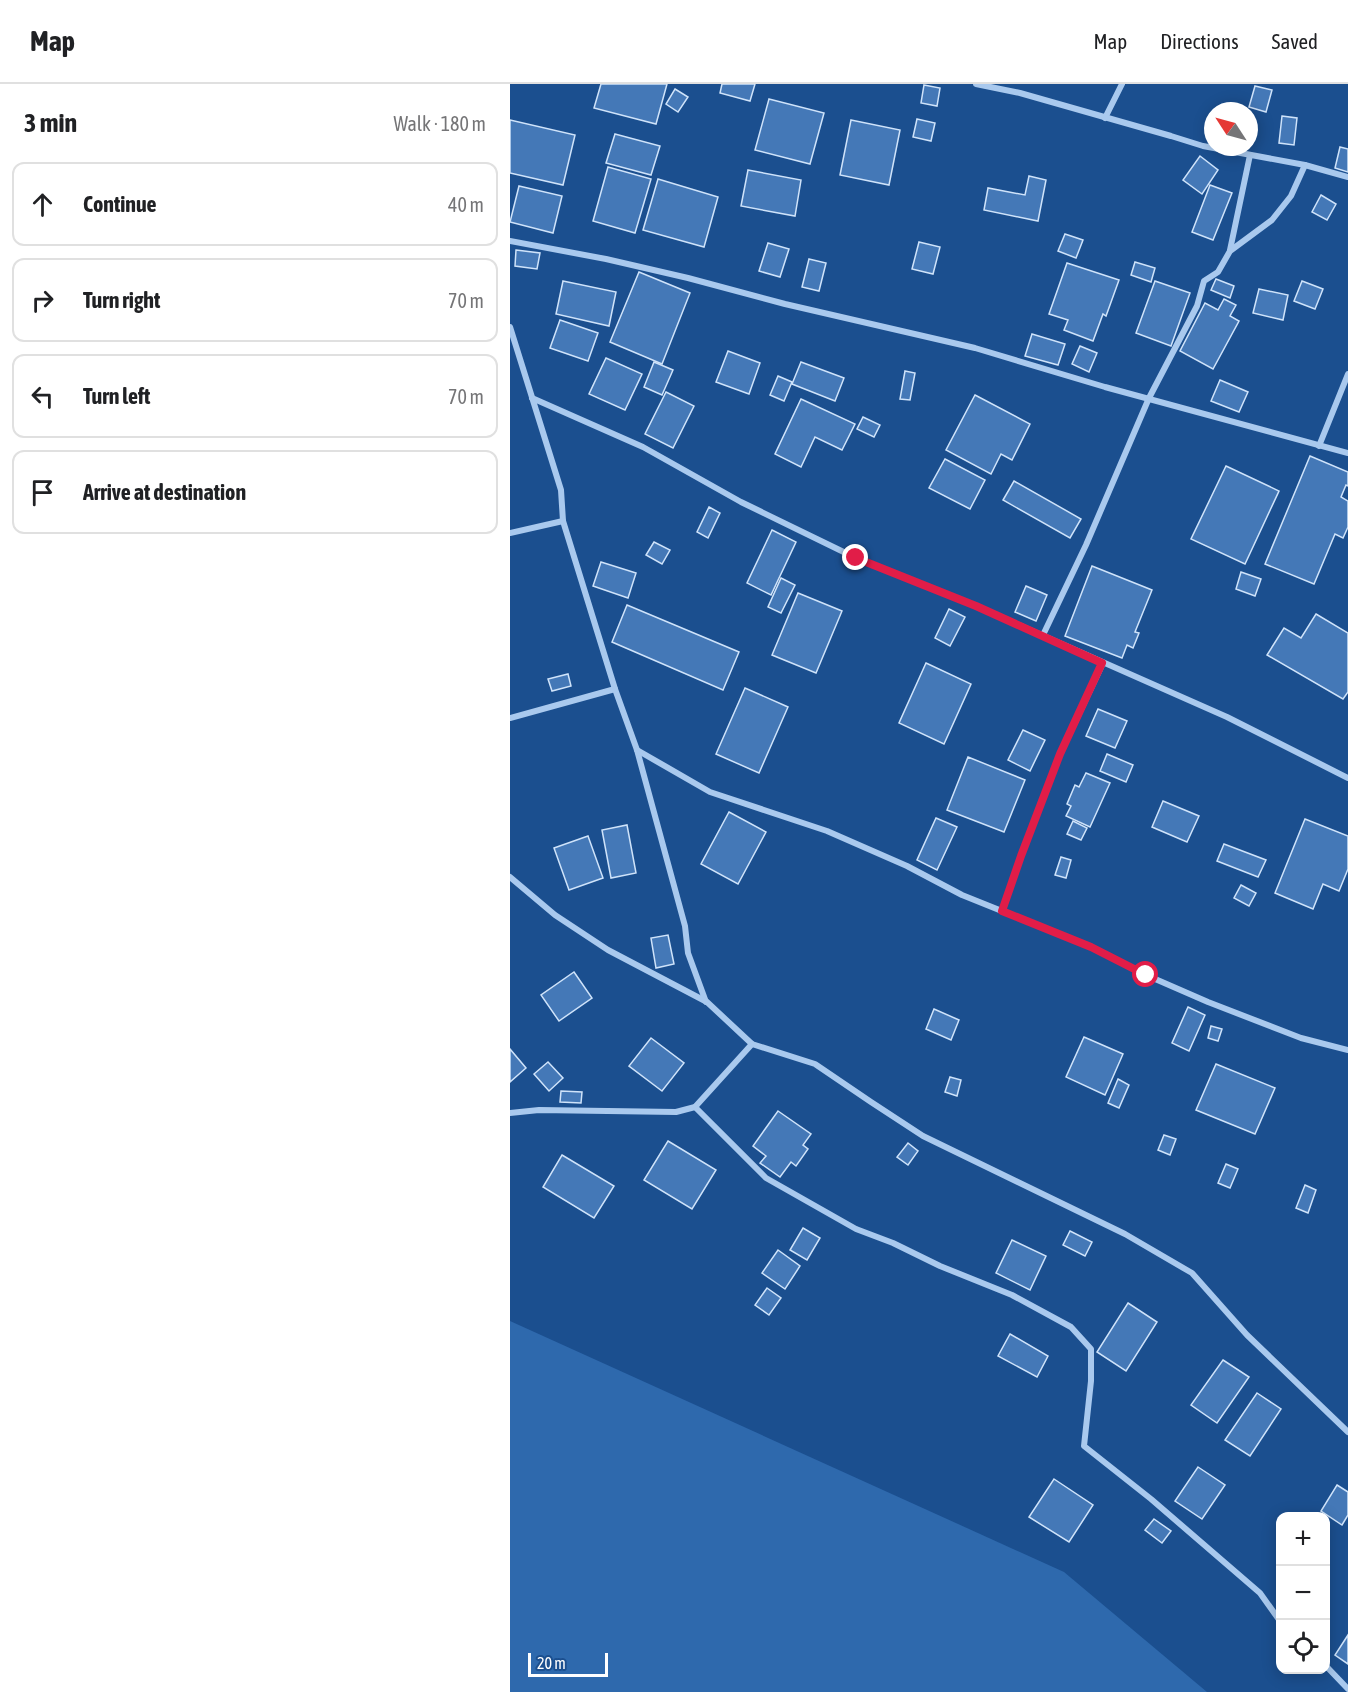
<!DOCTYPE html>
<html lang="en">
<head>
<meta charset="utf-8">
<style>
	:root { --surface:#fff; --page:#f6f6f6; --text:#202124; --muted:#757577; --line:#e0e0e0 }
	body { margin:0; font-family:"Asap Condensed",sans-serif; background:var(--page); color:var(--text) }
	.controls { position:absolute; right:18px; bottom:18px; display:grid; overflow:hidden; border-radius:12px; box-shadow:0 3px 15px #0003 }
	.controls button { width:54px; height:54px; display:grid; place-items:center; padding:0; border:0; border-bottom:2px solid var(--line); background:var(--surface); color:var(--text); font:30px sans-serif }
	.compass { position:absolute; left:694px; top:18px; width:54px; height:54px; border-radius:50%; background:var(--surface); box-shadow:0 3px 15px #0003; rotate:306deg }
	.scale { position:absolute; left:18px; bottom:15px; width:80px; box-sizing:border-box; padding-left:6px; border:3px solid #fff; border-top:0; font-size:16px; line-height:21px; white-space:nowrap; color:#fff; -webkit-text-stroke:4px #1b4f8f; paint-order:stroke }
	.stop { position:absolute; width:18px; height:18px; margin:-14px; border:4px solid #e11d48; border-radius:50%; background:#fff }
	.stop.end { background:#e11d48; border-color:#fff; box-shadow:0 2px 6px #0008 }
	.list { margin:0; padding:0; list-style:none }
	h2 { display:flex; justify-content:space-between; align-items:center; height:78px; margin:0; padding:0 24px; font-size:26px }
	h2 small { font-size:20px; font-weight:400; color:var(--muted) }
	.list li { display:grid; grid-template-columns:39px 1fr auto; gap:18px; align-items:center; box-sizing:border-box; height:84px; margin:0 12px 12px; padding:0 12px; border:2px solid var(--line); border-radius:12px }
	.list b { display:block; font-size:22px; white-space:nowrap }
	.list em { font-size:20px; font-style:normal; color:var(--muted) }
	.icon { flex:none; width:33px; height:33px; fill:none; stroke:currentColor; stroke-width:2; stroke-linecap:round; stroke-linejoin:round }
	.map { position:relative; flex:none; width:838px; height:1608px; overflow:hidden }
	header { display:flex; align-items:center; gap:36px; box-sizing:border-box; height:84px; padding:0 30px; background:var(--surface); border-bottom:2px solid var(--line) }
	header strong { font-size:28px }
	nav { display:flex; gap:33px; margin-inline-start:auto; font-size:21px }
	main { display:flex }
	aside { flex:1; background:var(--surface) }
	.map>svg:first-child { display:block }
	.green { fill:#2e69ad }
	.building { fill:#4478b7; stroke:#cfe3fa; stroke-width:1.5 }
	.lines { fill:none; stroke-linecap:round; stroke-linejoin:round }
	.street { stroke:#a9c9ee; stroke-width:6 }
	.route { stroke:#e11d48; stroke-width:8 }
</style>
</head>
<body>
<header>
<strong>Map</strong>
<nav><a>Map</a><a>Directions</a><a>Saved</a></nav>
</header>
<main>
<aside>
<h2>3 min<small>Walk · 180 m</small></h2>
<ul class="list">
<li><svg class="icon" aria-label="ahead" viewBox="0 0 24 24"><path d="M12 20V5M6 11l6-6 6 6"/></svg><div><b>Continue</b></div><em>40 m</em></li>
<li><svg class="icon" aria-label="right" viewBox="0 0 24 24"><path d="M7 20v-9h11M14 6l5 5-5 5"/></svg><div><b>Turn right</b></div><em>70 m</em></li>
<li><svg class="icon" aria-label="left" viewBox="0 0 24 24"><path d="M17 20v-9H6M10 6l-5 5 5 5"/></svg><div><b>Turn left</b></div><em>70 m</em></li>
<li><svg class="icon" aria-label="arrive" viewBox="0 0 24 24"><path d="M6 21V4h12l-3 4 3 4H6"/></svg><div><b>Arrive at destination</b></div></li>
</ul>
</aside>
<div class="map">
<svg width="838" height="1608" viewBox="0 0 838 1608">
	<rect width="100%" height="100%" fill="#1b4f8f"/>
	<polygon class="green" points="0,1237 554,1488 697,1608 0,1608"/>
	<g class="building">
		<polygon points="91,0 157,0 146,40 84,24"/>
		<polygon points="212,0 245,0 240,17 210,9"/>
		<polygon points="414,1 430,4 427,22 411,19"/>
		<polygon points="745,2 762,6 756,28 739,23"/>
		<polygon points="165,5 178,13 168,28 156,20"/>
		<polygon points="259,15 314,29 300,80 245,66"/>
		<polygon points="772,32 787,34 784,61 769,59"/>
		<polygon points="407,35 425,39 421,57 403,53"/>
		<polygon points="0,36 65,51 53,101 0,89"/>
		<polygon points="341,36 390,46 379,101 330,91"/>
		<polygon points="105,50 150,62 141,91 96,79"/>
		<polygon points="830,63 838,65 838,88 825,84"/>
		<polygon points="690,72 708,86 692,110 673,96"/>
		<polygon points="98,83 141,95 125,149 83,137"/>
		<polygon points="238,86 291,96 285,132 231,122"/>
		<polygon points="519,92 536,96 528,137 474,126 478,104 515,111"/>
		<polygon points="148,95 208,113 194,163 133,146"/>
		<polygon points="700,101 722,109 703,156 682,148"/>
		<polygon points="9,102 52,112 43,149 0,138"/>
		<polygon points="811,111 826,120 817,136 802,128"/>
		<polygon points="555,150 573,156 566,174 548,167"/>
		<polygon points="409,158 430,163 423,190 402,185"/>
		<polygon points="258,159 279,165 270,193 249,187"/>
		<polygon points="6,166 30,169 27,185 5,182"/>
		<polygon points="299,175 316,179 309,207 292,203"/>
		<polygon points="625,178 645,184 641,198 621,191"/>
		<polygon points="557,179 609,196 596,232 593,230 583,257 554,246 558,236 539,230"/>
		<polygon points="129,188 180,209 152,280 100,258"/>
		<polygon points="706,195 724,202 720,214 701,206"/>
		<polygon points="53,197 106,208 99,242 46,230"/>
		<polygon points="645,197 680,209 661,262 626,249"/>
		<polygon points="792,197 813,205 805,225 784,217"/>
		<polygon points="749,205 778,211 773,236 743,229"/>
		<polygon points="714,215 726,221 720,232 729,237 703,285 670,267 695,219 708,226"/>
		<polygon points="50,236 88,249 78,277 40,264"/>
		<polygon points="522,250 555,260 548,281 515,272"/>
		<polygon points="570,262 587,269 579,288 562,280"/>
		<polygon points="218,267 250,279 239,310 206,298"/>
		<polygon points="96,274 132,290 115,326 79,310"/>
		<polygon points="144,278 163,286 152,311 134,303"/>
		<polygon points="291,278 334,294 325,317 282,300"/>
		<polygon points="395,287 405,289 400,316 390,315"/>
		<polygon points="268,292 282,298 274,317 260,311"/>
		<polygon points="710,296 738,308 729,328 701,317"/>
		<polygon points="156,308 184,322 163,364 135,350"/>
		<polygon points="465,311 520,340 502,376 491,370 481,390 436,366"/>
		<polygon points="291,315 345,340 332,366 305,353 291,383 265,370"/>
		<polygon points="353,333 370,341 364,353 347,345"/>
		<polygon points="800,372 838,388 838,402 836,401 831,413 838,417 838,443 833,454 825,450 804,500 755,480"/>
		<polygon points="435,375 475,396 460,425 419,404"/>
		<polygon points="716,382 769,407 735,480 681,455"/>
		<polygon points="504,397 571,435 560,454 493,416"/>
		<polygon points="199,423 210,429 198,454 187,448"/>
		<polygon points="262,446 286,458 261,511 237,499"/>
		<polygon points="144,458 160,466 152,480 136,471"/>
		<polygon points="91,478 126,489 118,514 83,502"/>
		<polygon points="582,482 642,506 625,548 629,549 623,564 617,561 612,574 555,552"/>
		<polygon points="731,488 751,495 745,512 726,505"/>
		<polygon points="271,494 285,501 271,529 258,523"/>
		<polygon points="516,502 537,511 526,537 505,528"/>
		<polygon points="288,509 332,527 306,589 262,571"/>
		<polygon points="117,521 229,568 213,606 102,558"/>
		<polygon points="439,525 455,533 440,562 425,554"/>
		<polygon points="806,530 838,549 838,608 833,615 757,571 774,544 791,554"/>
		<polygon points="416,579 461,600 434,660 389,639"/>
		<polygon points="58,590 61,602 42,607 38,595"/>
		<polygon points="235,604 278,623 249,689 206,670"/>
		<polygon points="588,625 617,637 605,664 576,652"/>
		<polygon points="513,646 535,656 520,687 498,676"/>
		<polygon points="597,670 623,681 616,698 590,687"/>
		<polygon points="458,673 515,696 494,748 437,726"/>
		<polygon points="576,689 600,699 580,743 556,732 561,722 557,720 565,701 569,703"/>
		<polygon points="653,717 689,732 677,758 642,743"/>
		<polygon points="219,728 256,748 228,800 191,780"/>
		<polygon points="426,734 447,743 427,786 407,776"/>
		<polygon points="795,735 838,752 838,785 829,807 813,800 803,825 765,809"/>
		<polygon points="563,737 577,744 571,756 557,750"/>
		<polygon points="117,741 126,789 101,794 92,746"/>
		<polygon points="78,752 93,794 59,806 44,764"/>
		<polygon points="714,760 756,776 748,793 707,777"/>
		<polygon points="551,773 561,776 556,794 545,791"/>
		<polygon points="731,801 746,809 739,822 724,814"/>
		<polygon points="158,851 164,880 146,884 141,854"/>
		<polygon points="64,888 82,914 49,937 31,911"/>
		<polygon points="678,923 695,931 679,967 662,959"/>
		<polygon points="424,925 449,936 441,956 416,945"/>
		<polygon points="701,942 712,945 708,957 698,954"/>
		<polygon points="574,953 613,970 595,1011 556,993"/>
		<polygon points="141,954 174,979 152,1007 119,982"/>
		<polygon points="0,965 16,984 0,998"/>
		<polygon points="38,978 53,994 39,1007 24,990"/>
		<polygon points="706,980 765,1004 745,1050 686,1026"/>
		<polygon points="440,993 451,996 447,1012 435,1008"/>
		<polygon points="608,995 619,1001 609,1024 598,1019"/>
		<polygon points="51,1007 72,1008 71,1019 50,1018"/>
		<polygon points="268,1027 301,1050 293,1061 298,1065 286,1082 281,1078 270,1093 250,1079 256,1072 243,1062"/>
		<polygon points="654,1051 666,1055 660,1071 648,1066"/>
		<polygon points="158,1057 206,1086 182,1125 134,1096"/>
		<polygon points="398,1059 408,1067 398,1081 387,1073"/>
		<polygon points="52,1071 104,1102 84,1134 33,1103"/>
		<polygon points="716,1080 728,1085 720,1104 708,1099"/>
		<polygon points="795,1101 806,1106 798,1129 786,1124"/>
		<polygon points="293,1144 310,1154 297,1176 280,1166"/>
		<polygon points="560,1147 582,1158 575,1172 553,1161"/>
		<polygon points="502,1156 536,1172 520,1206 486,1189"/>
		<polygon points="268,1166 290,1182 275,1205 252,1189"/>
		<polygon points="257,1204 271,1214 259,1231 245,1221"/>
		<polygon points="618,1219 647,1238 616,1287 587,1268"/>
		<polygon points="500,1250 538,1272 527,1293 488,1272"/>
		<polygon points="713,1276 739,1293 707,1339 681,1321"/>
		<polygon points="747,1309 771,1325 740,1372 715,1356"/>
		<polygon points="688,1383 715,1401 692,1435 665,1417"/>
		<polygon points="544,1395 583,1421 559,1458 519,1433"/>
		<polygon points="827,1401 838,1408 838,1431 832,1441 811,1427"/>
		<polygon points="644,1435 661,1447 652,1459 635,1446"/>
		<polygon points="838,1551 838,1580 825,1571"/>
	</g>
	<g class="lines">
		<g class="street">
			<polyline points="466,0 510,9 661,52 693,62 795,81 838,93"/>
			<polyline points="595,34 612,0"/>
			<polyline points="0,157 96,175 178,194 275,220 465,264 595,303 838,369"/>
			<polyline points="720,166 740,71"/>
			<polyline points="0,243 51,406 53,437 105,605 127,666 175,842 178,869 196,918"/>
			<polyline points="22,314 133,363 231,418 346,474 466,522 717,633 838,694"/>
			<polyline points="809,362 838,290"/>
			<polyline points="0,449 53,437"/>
			<polyline points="533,551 576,461 639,314 687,222 694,197 708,188 720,167 762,136 781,112 795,81"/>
			<polyline points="0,634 105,605"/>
			<polyline points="127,666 200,708 317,747 397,782 452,811 581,863 636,891 698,918 791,954 838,966"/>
			<polyline points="0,793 45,831 98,866 197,918 242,960 305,980 361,1018 413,1052 615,1150 682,1189 737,1251 838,1348"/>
			<polyline points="492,827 511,772 550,670 593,579"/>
			<polyline points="185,1023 256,1094 346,1145 383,1159 430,1182 502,1211 561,1243 581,1265 581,1297 574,1362 641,1415 750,1509 770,1537"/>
			<polyline points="0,1029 29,1026 166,1028 185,1023 242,960"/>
			<polyline points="816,1582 838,1605"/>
		</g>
	</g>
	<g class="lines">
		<polyline class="route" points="346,474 466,522 592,579 550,670 511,772 492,827 581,863 636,891"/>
	</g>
</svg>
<div class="controls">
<button>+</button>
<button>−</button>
<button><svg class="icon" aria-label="locate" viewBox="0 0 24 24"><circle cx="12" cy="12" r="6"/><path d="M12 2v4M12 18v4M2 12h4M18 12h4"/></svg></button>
</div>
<svg class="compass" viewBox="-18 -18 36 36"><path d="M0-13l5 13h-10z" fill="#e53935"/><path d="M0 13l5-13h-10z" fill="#757577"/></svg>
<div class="scale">20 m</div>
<div class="stop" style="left:636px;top:891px"></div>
<div class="stop end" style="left:346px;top:474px"></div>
</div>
</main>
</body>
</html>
